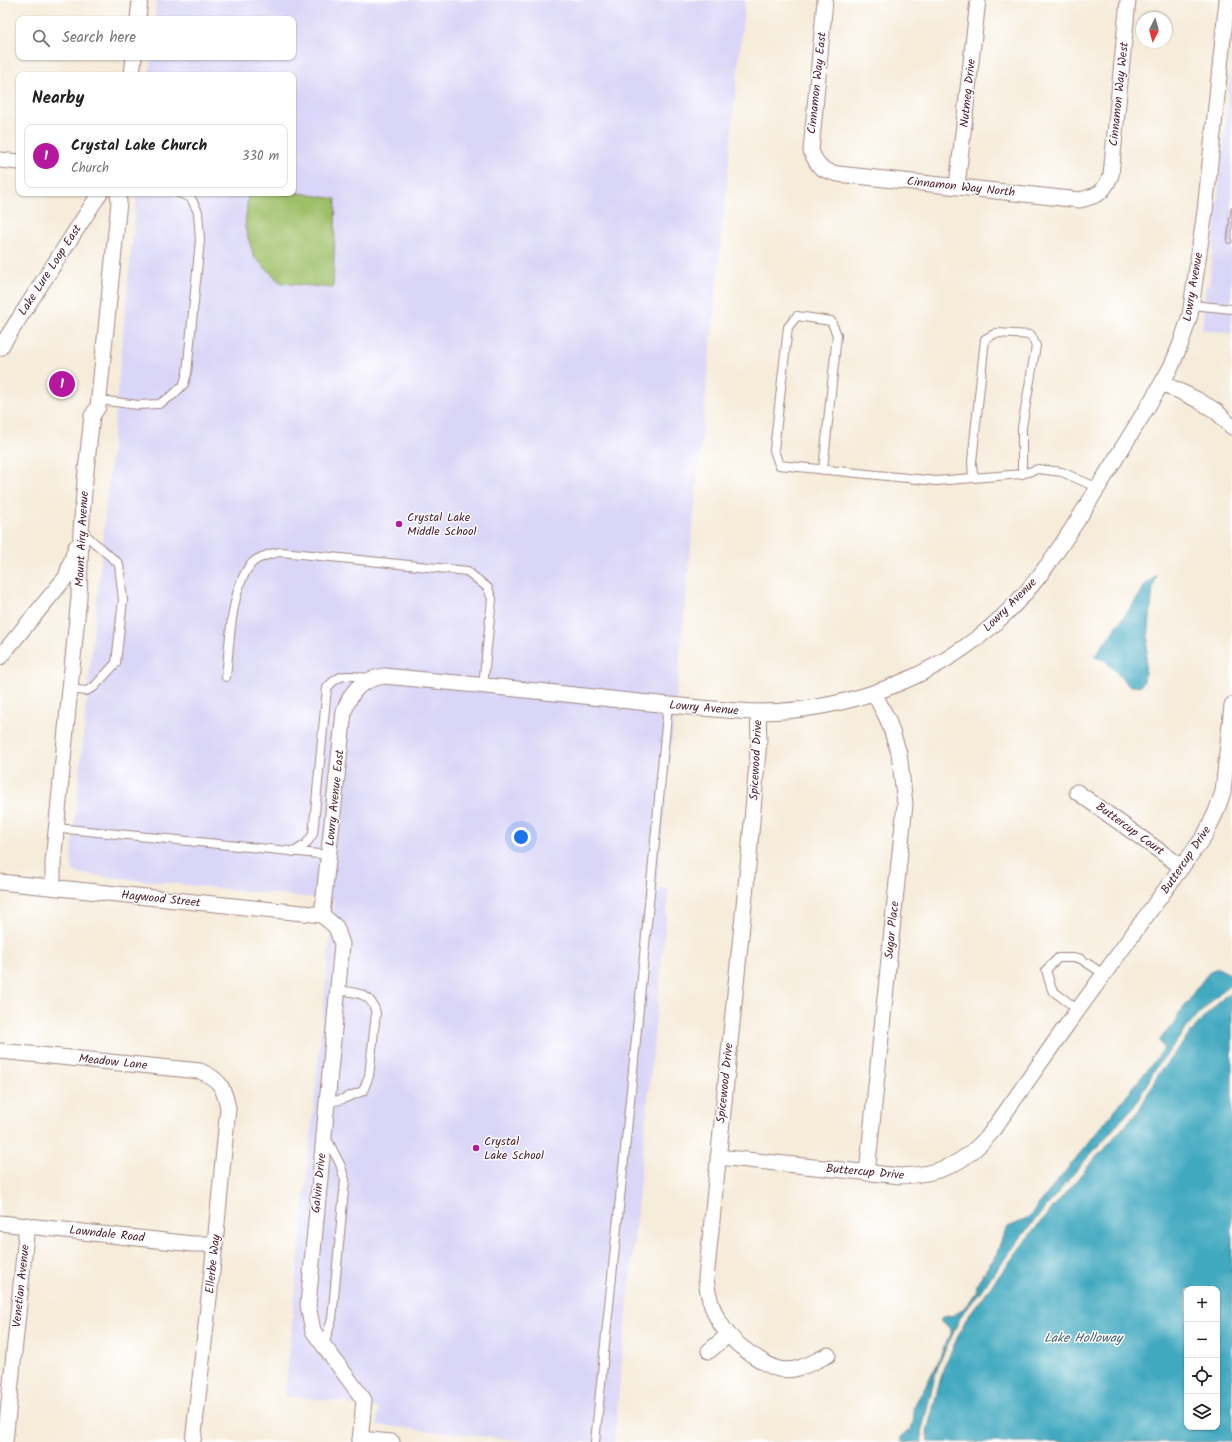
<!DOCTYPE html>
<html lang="en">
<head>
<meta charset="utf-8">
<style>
	:root { --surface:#fff; --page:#f2f2f2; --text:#222; --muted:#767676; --line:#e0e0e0; --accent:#b5179e }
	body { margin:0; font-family:Kalam,sans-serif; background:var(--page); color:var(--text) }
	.controls { position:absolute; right:12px; bottom:12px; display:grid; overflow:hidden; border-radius:8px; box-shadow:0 1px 3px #0004 }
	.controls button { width:36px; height:36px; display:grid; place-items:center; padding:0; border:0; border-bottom:1px solid var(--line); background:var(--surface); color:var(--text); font:20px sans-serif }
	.compass { position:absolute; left:1136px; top:12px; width:36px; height:36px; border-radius:50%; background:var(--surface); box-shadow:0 1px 3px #0004; rotate:186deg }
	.you { position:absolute; left:521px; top:837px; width:14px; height:14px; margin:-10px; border:3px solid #fff; border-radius:50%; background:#1a73e8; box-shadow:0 0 0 6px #1a73e833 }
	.badge { display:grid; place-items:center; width:26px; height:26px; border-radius:50%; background:var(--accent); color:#fff; font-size:13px; font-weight:700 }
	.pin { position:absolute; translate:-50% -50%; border:2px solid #fff; box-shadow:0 1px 4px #0006 }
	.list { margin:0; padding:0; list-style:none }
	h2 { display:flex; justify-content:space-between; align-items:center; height:52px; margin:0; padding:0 16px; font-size:17px }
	h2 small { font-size:13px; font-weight:400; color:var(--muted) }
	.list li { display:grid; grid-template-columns:26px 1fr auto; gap:12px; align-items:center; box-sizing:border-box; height:64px; margin:0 8px 8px; padding:0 8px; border:1px solid var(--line); border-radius:8px }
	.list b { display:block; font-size:15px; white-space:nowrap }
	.list p { margin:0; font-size:13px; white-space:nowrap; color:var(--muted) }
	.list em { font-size:13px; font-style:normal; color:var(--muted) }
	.icon { flex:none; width:22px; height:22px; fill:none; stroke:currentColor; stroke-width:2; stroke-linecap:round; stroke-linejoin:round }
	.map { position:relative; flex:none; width:1232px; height:1442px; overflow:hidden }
	.search { position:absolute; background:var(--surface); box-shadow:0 1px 3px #0004; left:16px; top:16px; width:280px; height:44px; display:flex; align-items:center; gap:10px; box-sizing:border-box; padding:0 14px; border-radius:8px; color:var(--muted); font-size:15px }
	.panel { position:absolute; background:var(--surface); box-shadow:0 1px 3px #0004; left:16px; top:72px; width:280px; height:124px; border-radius:8px }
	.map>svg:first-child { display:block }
	.built { fill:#dad6f7 }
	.green { fill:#9ebf68; stroke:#746f4a }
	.water { fill:#3fa8bf; stroke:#446475; fill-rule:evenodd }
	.building { fill:#c1b8f2 }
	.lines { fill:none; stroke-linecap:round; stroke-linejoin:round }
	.lane-casing { stroke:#a08682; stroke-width:10 }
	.street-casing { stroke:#a08682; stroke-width:17 }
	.lane { stroke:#fff; stroke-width:8 }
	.street { stroke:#fff; stroke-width:15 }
	.poi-dot { fill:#b5179e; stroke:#fff; stroke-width:1.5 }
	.labels { text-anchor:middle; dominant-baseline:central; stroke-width:3; stroke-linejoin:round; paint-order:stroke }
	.street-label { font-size:12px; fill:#4a1f2b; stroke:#fff }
	.poi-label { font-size:12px; fill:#4a1f2b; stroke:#fff; text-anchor:start }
	.water-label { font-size:13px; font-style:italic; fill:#455d6e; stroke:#fff }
</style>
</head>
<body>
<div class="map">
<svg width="1232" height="1442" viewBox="0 0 1232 1442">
	<rect width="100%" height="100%" fill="#fff"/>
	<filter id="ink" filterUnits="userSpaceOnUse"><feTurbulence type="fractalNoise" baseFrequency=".025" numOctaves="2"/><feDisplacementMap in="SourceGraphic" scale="8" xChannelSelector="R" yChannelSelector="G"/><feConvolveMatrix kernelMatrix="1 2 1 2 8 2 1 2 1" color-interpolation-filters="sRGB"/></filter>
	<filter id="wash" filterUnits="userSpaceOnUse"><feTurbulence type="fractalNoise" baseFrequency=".012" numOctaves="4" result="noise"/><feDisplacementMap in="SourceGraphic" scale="16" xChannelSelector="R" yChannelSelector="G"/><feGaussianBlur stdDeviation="0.9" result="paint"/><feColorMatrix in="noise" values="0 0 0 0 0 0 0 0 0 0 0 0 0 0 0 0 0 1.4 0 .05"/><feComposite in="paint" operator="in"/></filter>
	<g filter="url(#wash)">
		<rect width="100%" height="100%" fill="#f6ecda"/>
		<g class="built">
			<polygon points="156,0 745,0 657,888 669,889 614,1442 534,1442 377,1425 378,1408 348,1405 349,1402 285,1396 334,900 81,874 75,872 72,868 71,860 137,193 293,193 293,75 149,75 151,57 293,57 293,19 155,19"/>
			<polygon points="1232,59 1232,333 1202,330 1206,285 1209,285"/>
		</g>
		<polygon class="green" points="293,192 336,199 333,288 281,283 254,257 245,228 248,193"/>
		<g class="water">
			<path d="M1157,575L1153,587L1144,682C1140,687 1136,687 1129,686L1105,660L1094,657L1139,596L1145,585Z"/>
			<path d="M1218,968L1232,975V985L1222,991L1193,1020L1155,1069L1135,1105L1080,1166L1025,1232L960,1318L937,1368L921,1433L922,1442H901V1437L911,1429L914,1418L913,1408L936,1367L947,1340C957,1330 947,1326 940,1321L943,1317L954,1315L962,1310L970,1301L976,1292L977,1284L989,1265L996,1256L1002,1238L1008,1227L1027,1219L1164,1049L1160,1040L1162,1036L1174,1025L1178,1015L1189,1001L1193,993L1210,971Z"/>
			<path d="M1232,993V1442H928L927,1432L943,1369L965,1321L1029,1236L1084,1171L1139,1110L1159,1073L1197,1025L1224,997ZM1187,1289H1217V1427H1187Z"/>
		</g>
		<g id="blocks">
			<polygon class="building" points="1231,207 1232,207 1232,243 1227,243"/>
		</g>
	</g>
	<g filter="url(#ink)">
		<use href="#blocks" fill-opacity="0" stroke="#a08682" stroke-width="1"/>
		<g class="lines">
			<defs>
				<g id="lane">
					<polyline points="1192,305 1232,309"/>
					<polyline points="99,400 138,405 159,404 173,395 184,384 187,373 200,240 198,212 191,198 179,193"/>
					<polyline points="823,470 837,335 831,321 797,316 788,327 774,450 779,465 936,481 1022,474 1038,469 1062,472 1098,488"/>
					<polyline points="973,478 972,462 985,339 996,333 1031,335 1036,346 1022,427 1022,474"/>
					<path d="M226,677C230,644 230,590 251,564C256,558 274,552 282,552L467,571L488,588L492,599L483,686"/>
					<polyline points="70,689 86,691 94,687 116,663 123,600 119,564 81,531"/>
					<polyline points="57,828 329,855"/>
					<path d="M294,852L306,844L313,834L327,688C341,671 349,676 369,678"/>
					<polyline points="1078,1010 1052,990 1046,970 1058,958 1079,958 1104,974"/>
					<path d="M327,1103L343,1099L363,1091L369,1076L376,1013C371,992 356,993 338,990"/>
					<polyline points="324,1345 332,1319 345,1180 340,1164 326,1137"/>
					<polyline points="595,1442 632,1081 668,705"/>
				</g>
				<g id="street">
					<path d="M825,0L811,151C818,167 820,170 838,174L1080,200C1100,195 1103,193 1111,175L1128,0"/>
					<polyline points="138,19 140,0"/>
					<polyline points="132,75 134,57"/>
					<polyline points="0,160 19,162"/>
					<polyline points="957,186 978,0"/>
					<polyline points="0,348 100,193"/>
					<polyline points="1162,383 1196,399 1216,411 1232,427"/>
					<polyline points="0,657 66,577 76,547"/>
					<path d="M758,712L759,740L749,856L706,1279C710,1317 728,1342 762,1361C767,1364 773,1368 779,1369C796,1373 813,1362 828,1355"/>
					<polyline points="1077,792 1182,867"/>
					<polyline points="0,882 322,915"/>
					<polyline points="53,887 53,862 79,597 81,531 85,480 92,416 98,407 119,202 118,193"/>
					<path d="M322,915L344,712C351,690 361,680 384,676C457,683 530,690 602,698C639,702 676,706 714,709C729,710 745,712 760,712C848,711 937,678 1002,617C1038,584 1063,543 1089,502C1113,463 1138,423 1162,383L1172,365L1181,343L1190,315L1205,211L1227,0"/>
					<polyline points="322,915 336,927 342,944 308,1305 313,1331 364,1400 360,1442"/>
					<path d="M0,1051L200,1071C219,1079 224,1087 228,1108L215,1244L193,1442"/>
					<path d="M718,1157L900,1176C939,1175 964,1164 990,1134L1064,1029L1205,835L1216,812L1223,792L1232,705"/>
					<polyline points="867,1173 905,804 899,753 888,720 874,693"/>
					<polyline points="0,1223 193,1244 215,1244"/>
					<polyline points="709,1351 728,1335"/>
					<polyline points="360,1439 392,1442"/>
					<polyline points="5,1442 27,1225"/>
				</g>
			</defs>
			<use href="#lane" class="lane-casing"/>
			<use href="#street" class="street-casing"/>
			<use href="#lane" class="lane"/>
			<use href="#street" class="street"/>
		</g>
	</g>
	<g class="poi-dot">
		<circle cx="399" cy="524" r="4"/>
		<circle cx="476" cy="1148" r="4"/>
	</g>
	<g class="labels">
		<g class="street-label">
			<text transform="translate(817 83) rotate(-84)">Cinnamon Way East</text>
			<text transform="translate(968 93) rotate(-84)">Nutmeg Drive</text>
			<text transform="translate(1119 94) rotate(-84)">Cinnamon Way West</text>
			<text transform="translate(961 187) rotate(6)">Cinnamon Way North</text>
			<text transform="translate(50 270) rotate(-57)">Lake Lure Loop East</text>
			<text transform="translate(1193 287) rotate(-80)">Lowry Avenue</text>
			<text transform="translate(82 539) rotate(-87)">Mount Airy Avenue</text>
			<text transform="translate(1010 605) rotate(-45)">Lowry Avenue</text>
			<text transform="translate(704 708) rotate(5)">Lowry Avenue</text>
			<text transform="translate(756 760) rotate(-87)">Spicewood Drive</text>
			<text transform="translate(335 798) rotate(-84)">Lowry Avenue East</text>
			<text transform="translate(1130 829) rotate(36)">Buttercup Court</text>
			<text transform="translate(1186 860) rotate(-56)">Buttercup Drive</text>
			<text transform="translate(161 899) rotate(6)">Haywood Street</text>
			<text transform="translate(892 930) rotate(-84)">Sugar Place</text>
			<text transform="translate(113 1062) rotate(6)">Meadow Lane</text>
			<text transform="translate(725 1083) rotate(-84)">Spicewood Drive</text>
			<text transform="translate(865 1172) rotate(5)">Buttercup Drive</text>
			<text transform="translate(319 1183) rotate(-84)">Galvin Drive</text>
			<text transform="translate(107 1234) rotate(6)">Lawndale Road</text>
			<text transform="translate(213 1264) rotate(-84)">Ellerbe Way</text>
			<text transform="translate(21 1286) rotate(-84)">Venetian Avenue</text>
		</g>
		<g class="poi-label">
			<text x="407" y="517">Crystal Lake<tspan x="407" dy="14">Middle School</tspan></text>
			<text x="484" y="1141">Crystal<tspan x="484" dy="14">Lake School</tspan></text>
		</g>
		<g class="water-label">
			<text x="1083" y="1338">Lake Holloway</text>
		</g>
	</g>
</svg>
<div class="controls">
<button>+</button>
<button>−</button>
<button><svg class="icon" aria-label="locate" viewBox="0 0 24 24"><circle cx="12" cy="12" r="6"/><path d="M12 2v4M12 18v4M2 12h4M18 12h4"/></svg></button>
<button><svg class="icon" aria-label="layers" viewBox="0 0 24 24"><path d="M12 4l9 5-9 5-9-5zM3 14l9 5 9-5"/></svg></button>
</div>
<svg class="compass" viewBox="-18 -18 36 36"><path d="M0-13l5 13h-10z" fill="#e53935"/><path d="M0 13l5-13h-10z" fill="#767676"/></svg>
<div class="you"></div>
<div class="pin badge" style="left:62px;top:384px">1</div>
<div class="search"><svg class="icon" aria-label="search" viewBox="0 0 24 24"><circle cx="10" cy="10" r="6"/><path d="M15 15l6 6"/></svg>Search here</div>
<section class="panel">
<h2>Nearby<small></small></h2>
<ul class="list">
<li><span class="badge">1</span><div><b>Crystal Lake Church</b><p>Church</p></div><em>330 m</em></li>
</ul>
</section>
</div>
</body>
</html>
